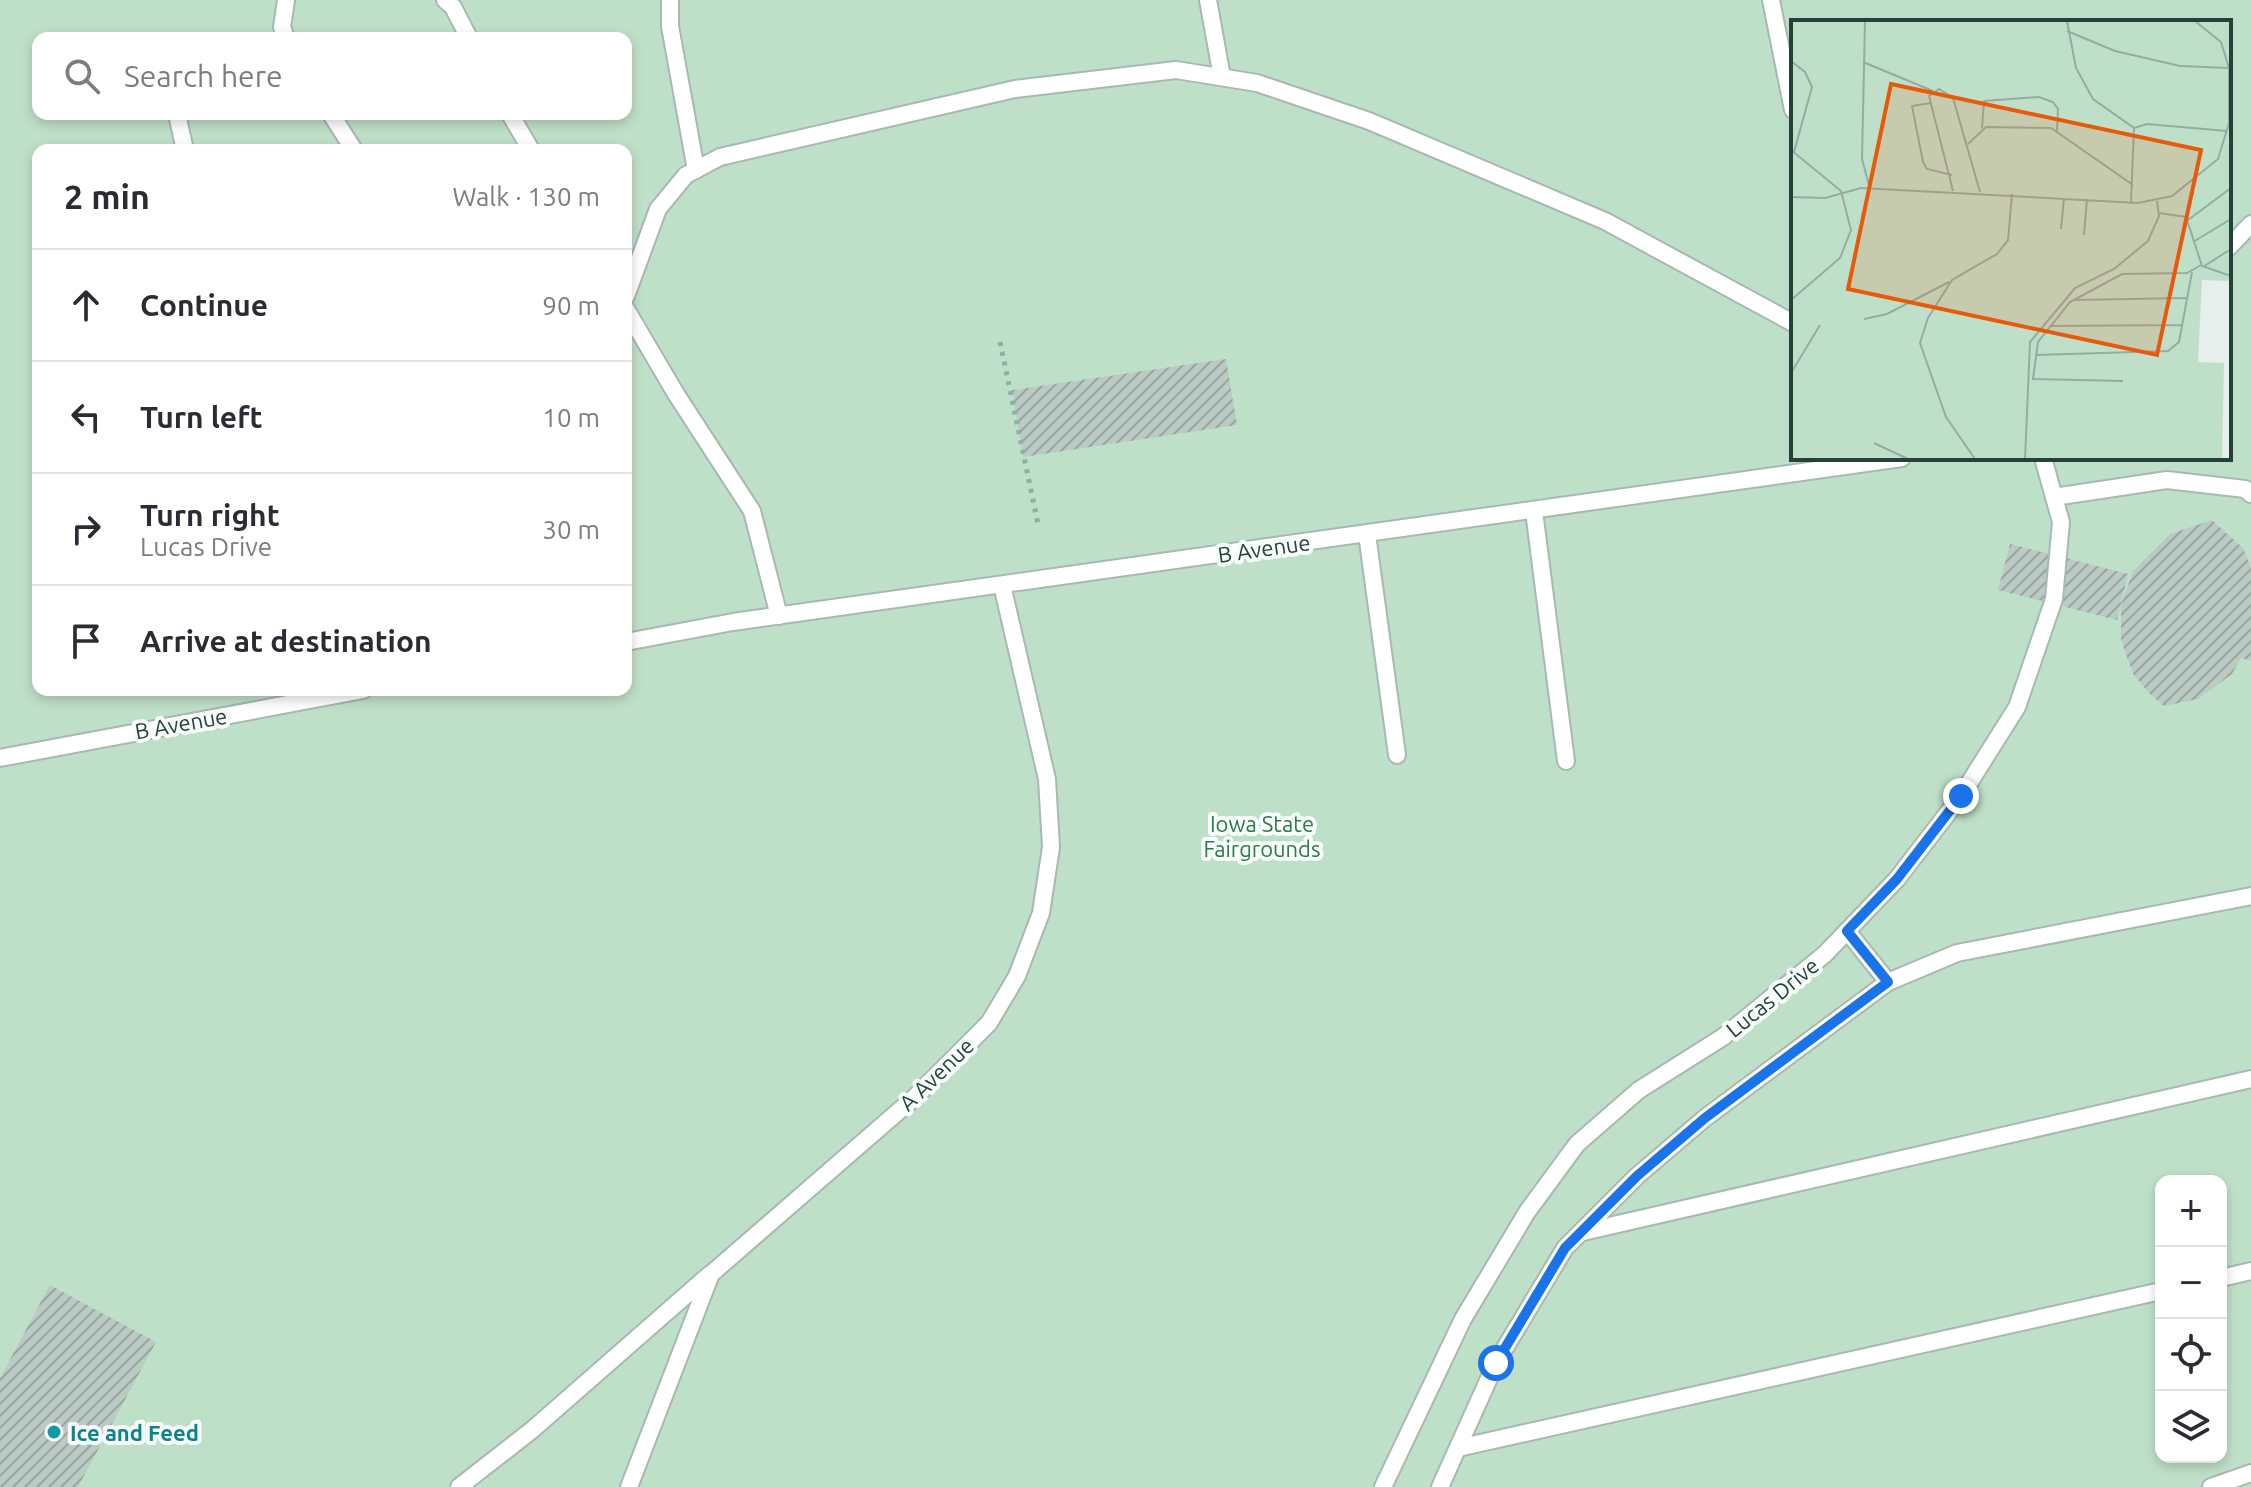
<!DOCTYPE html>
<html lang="en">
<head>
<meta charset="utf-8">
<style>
	:root { --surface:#fff; --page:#f7f7f7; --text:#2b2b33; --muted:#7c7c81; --line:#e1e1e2 }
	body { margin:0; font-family:Ubuntu,sans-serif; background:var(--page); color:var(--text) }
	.controls { position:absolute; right:24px; bottom:24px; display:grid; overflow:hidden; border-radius:16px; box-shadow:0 4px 12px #0003 }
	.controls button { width:72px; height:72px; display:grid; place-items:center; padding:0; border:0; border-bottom:2px solid var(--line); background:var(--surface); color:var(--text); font:40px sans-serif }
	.stop { position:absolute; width:24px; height:24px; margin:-18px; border:6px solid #1a73e8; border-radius:50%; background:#fff }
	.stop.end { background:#1a73e8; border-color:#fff; box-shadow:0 2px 8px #0008 }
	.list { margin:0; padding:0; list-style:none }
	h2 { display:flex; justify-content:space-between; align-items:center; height:104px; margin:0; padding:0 32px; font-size:34px }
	h2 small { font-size:26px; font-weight:400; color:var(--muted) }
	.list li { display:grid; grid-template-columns:52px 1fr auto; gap:24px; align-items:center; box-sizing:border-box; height:112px; padding:0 32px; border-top:2px solid var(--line) }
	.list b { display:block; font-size:30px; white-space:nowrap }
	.list p { margin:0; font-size:26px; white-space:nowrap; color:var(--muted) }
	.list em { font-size:26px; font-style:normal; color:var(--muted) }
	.icon { flex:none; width:44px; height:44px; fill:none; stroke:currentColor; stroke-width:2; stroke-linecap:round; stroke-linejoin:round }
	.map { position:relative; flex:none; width:2251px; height:1487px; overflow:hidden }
	.search { position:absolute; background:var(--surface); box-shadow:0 4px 12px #0003; left:32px; top:32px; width:600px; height:88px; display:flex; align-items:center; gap:20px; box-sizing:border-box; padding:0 28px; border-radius:16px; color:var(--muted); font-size:30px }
	.panel { position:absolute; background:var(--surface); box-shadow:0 4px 12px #0003; left:32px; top:144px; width:600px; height:552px; border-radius:16px }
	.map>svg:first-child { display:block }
	.green { fill:#bfe0c8; fill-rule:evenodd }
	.building { fill:url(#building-hatch) }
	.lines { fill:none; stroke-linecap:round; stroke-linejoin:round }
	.service-casing { stroke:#a8b8b2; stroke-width:20 }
	.path { stroke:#86b3a5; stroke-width:5; stroke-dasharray:4 6; stroke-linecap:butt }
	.service { stroke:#fff; stroke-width:16 }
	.route { stroke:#1a73e8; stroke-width:10 }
	.culture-dot { fill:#0f9aa8; stroke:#f7fbf9; stroke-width:3 }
	.labels { text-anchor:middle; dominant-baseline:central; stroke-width:8; stroke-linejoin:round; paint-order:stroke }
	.street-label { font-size:22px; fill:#24423a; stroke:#f7fbf9 }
	.park-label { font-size:22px; fill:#2d7a4b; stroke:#f7fbf9 }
	.culture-label { font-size:22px; font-weight:bold; fill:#0d838f; stroke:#f7fbf9; text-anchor:start }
	.inset-road { fill:none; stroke:#98aaa4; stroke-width:2 }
	.view { fill:#e8590c; fill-opacity:0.15; stroke:#e8590c; stroke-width:4 }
	.inset-edge { fill:none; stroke:#24423a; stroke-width:4 }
</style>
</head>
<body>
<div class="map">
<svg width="2251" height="1487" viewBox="0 0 2251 1487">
	<defs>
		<pattern id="building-hatch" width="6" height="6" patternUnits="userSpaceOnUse" patternTransform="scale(2)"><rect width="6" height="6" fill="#bbcac4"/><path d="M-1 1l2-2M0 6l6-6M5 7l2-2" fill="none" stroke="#98a6a0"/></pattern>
	</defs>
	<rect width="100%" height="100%" fill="#e6efeb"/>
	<path class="green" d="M0,0H2251V1487H0ZM1793,22H2229V458H1793ZM38,38H626V114H38ZM38,150H626V690H38ZM2161,1181H2221V1457H2161Z"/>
	<g class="building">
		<polygon points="1226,359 1237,425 1023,457 1012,390"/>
		<polygon points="2212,520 2243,548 2251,567 2251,661 2241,658 2232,674 2198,699 2164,706 2150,694 2133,674 2121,640 2121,605 2133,571 2170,534"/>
		<polygon points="2010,544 2128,574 2117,620 1998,590"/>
		<polygon points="50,1285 156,1342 78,1487 0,1487 0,1378"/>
	</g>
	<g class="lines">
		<defs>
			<g id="service">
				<polyline points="286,0 282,27 286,38"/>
				<polyline points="445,0 453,7 469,38"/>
				<polyline points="670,0 670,26 696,170"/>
				<polyline points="1208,0 1222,77"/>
				<polyline points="1771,0 1793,110"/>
				<polyline points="182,114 178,119 185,150"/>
				<polyline points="331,114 354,150"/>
				<polyline points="510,114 531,150"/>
				<polyline points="2229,247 2251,224"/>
				<polyline points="626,296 658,209 686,175 720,157 1015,89 1176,70 1257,83 1369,121 1605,221 1793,323"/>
				<polyline points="626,309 676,394 752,511 779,616"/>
				<polyline points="2054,497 2167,480 2245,489 2251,494"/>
				<polyline points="1534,511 1566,761"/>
				<polyline points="1367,534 1397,755"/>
				<polyline points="626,642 733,622 1902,458"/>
				<polyline points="0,758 363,690"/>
				<polyline points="1847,931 1888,982"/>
				<polyline points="1583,1232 2251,1079"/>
				<polyline points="2221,1278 2251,1271"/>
				<polyline points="1458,1448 2161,1291"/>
				<polyline points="459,1487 532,1430 709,1275"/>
				<polyline points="629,1487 711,1274 915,1097 989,1023 1017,976 1041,913 1051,847 1047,779 1002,585"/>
				<polyline points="1383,1487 1463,1319 1527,1212 1577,1144 1639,1090 1723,1037 1825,954 1897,879 1961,796 2017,707 2054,599 2061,522 2043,458"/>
				<polyline points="1440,1487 1496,1363 1565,1248 1637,1176 1705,1118 1888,982 1957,953 2251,896"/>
				<polyline points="2211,1487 2251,1473"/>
			</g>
		</defs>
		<use href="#service" class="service-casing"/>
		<polyline class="path" points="1000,342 1038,524"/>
		<use href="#service" class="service"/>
	</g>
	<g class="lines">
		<polyline class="route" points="1496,1363 1565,1248 1637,1176 1705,1118 1888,982 1847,931 1897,879 1961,796"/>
	</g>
	<circle class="culture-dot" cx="54" cy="1432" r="8"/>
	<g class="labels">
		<g class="street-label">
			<text transform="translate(1264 548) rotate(-8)">B Avenue</text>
			<text transform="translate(181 723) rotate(-10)">B Avenue</text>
			<text transform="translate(1772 997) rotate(-39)">Lucas Drive</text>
			<text transform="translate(936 1074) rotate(-44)">A Avenue</text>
		</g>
		<g class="park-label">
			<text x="1262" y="823">Iowa State<tspan x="1262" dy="25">Fairgrounds</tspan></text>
		</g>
		<g class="culture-label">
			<text x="70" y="1432">Ice and Feed</text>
		</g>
	</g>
	<g transform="translate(1791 20)">
		<rect width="440" height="440" fill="#e6efeb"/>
		<path d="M0,1H440V261L411,260L407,342L433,343L431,439H0Z" fill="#bfe0c8"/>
		<path class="inset-road" d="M74,1L71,139L79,169M276,1L285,48L302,79L343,108L340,182M328,1H365M276,11L324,31L389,46L438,48M0,41L14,52L21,67L3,132M72,42L142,71M140,83L121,86L132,142L136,149L161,155M191,108L193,81L248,77L262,82L267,89L266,111M343,108L356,104L436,111M177,124L195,107L260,108L342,165M0,130L50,171L60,210L49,238L0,280M162,171L138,76L148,69L162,78L189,172M0,177L34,178L70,168L347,183L381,176L427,139L438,103V48L430,22L404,1M368,193L395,197L411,246L440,256M397,200L440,168M270,209L273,178M293,215L296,179M402,222L440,199M412,247L440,229M282,280L395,278M73,299L96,294L158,262M258,306L391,305M245,335L377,331L388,322L401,252M0,353L29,305M241,359L332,361M242,359L247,322L279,282L331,254L396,253L410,245M83,423L117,439M184,439L155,397L129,323L137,298L161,260L206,234L217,220L221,174M234,439L239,322L284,268L323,249L357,221L368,196L366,181"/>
		<path class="view" d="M100,64L410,130L366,335L57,269Z"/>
		<rect width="440" height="440" class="inset-edge"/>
	</g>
</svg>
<div class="controls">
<button>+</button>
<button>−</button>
<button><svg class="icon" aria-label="locate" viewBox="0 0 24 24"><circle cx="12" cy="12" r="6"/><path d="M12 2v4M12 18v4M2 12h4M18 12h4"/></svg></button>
<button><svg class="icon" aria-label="layers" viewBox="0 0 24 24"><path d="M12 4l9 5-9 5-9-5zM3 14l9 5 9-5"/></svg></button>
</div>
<div class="stop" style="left:1496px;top:1363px"></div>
<div class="stop end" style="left:1961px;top:796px"></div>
<div class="search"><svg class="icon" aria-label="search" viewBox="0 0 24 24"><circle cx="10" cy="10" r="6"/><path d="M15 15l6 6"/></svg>Search here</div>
<section class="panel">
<h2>2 min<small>Walk · 130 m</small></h2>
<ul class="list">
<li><svg class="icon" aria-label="ahead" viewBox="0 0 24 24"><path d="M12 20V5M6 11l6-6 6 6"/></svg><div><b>Continue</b></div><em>90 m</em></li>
<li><svg class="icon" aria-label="left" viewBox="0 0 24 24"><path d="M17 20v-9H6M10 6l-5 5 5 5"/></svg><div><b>Turn left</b></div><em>10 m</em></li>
<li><svg class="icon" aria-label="right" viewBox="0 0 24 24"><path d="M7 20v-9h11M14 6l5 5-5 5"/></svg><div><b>Turn right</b><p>Lucas Drive</p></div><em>30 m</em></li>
<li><svg class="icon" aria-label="arrive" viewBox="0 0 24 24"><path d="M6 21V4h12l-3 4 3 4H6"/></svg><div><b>Arrive at destination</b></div></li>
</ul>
</section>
</div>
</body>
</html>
